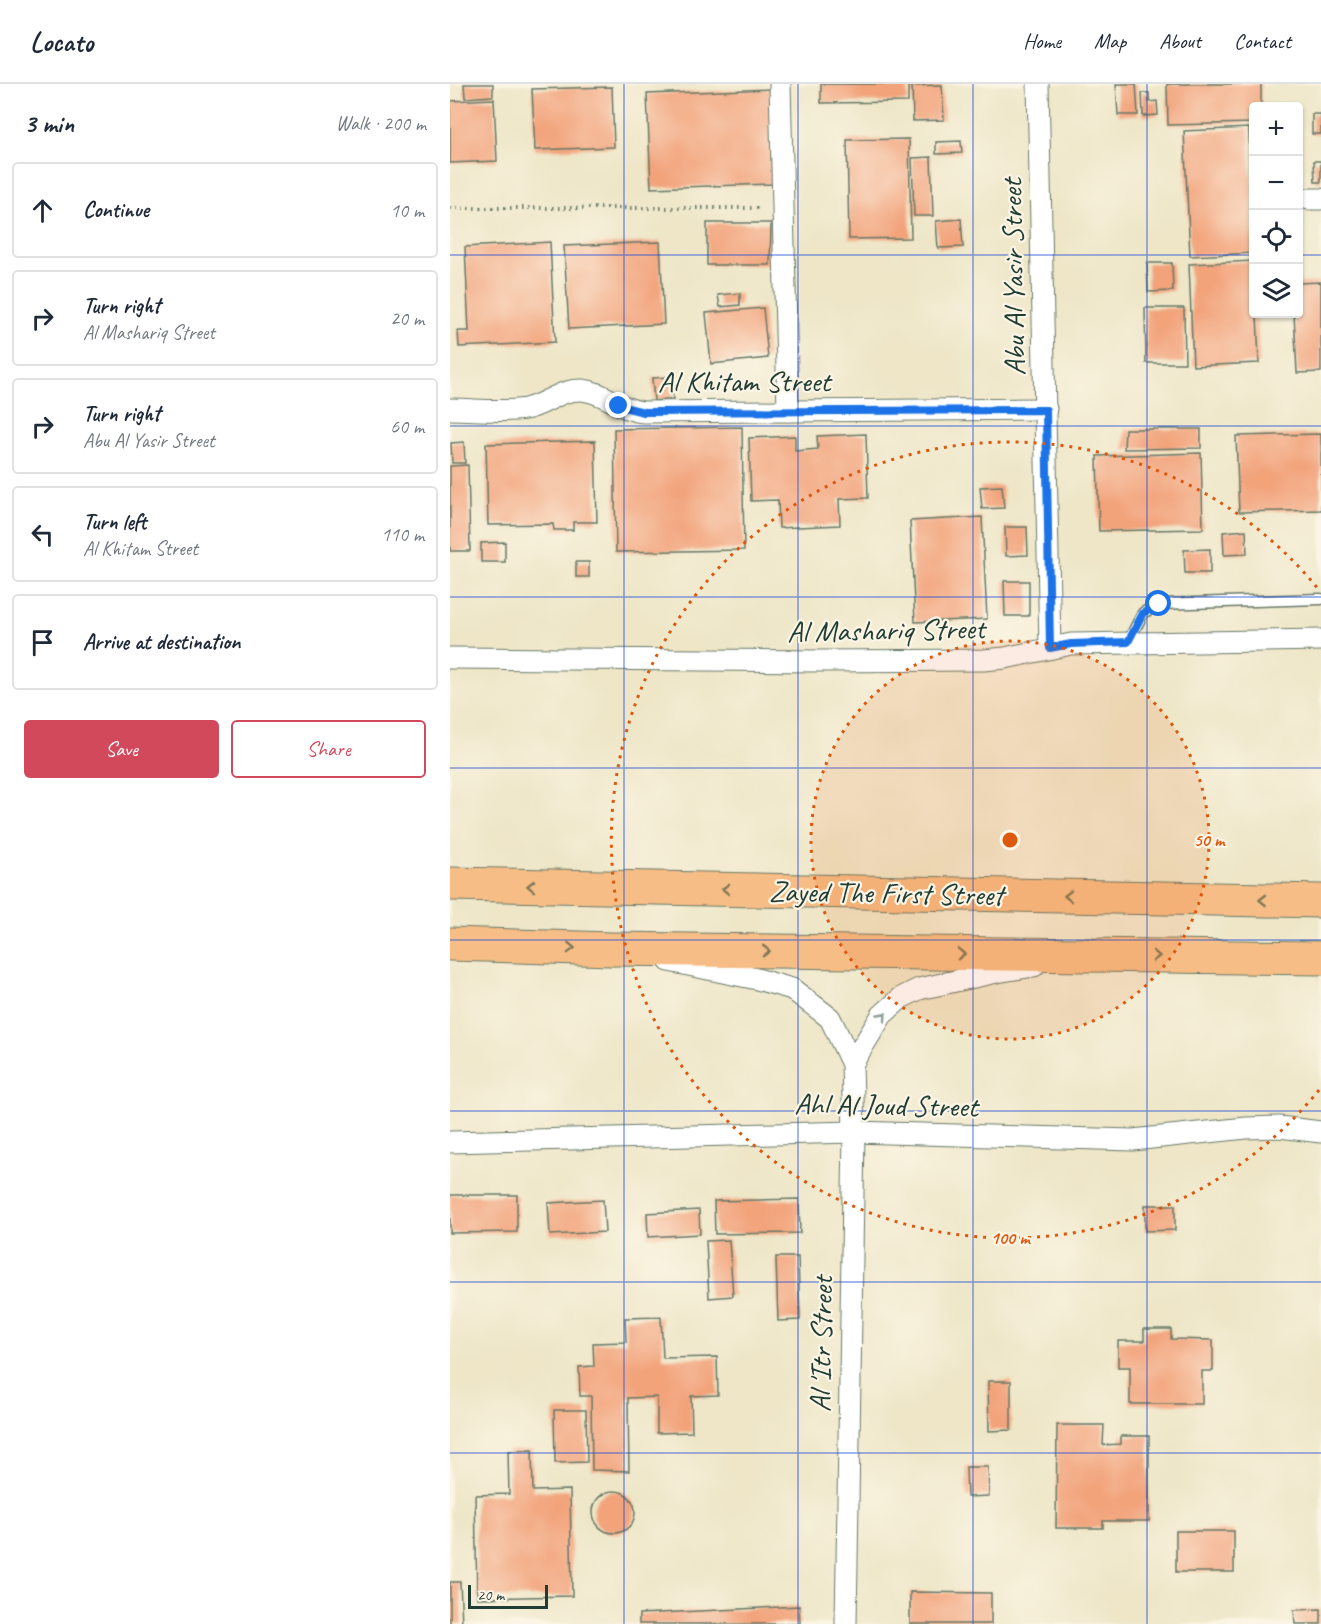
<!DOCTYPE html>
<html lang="en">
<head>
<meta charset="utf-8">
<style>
	:root { --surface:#fff; --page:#f6f6f7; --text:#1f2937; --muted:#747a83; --line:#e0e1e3; --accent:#d1495b }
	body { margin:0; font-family:Caveat,sans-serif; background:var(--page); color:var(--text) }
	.controls { position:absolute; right:18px; top:18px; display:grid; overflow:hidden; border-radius:6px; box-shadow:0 2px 4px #0004 }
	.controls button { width:54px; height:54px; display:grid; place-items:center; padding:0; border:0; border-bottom:2px solid var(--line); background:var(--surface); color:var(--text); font:30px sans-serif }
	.scale { position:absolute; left:18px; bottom:15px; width:80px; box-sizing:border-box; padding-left:6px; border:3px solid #1f3d34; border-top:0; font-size:16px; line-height:21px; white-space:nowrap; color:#1f3d34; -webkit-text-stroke:4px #fcf5e5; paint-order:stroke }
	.stop { position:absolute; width:18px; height:18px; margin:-14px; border:4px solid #1a73e8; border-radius:50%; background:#fff }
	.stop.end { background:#1a73e8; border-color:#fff; box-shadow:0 2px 6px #0008 }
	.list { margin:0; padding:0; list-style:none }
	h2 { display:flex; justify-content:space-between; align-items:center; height:78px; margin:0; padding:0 24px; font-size:26px }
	h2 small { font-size:20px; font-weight:400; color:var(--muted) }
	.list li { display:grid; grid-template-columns:39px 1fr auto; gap:18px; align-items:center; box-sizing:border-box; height:96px; margin:0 12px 12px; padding:0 12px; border:2px solid var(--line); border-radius:6px }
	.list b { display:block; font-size:22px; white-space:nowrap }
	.list p { margin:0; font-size:20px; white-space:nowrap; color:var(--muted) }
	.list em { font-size:20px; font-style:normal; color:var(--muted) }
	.actions { display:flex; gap:12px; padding:18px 24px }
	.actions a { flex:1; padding:14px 0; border:2px solid var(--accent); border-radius:6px; text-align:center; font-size:21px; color:var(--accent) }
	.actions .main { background:var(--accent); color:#fff }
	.icon { flex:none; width:33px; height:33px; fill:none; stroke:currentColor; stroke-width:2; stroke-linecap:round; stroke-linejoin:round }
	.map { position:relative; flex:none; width:871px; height:1540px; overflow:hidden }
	header { display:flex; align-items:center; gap:36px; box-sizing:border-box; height:84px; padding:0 30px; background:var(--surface); border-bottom:2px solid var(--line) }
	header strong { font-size:28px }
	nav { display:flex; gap:33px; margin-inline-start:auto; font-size:21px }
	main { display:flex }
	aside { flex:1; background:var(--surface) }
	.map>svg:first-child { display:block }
	.building { fill:#f2a37a }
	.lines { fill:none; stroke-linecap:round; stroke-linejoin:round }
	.service-casing { stroke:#677867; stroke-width:13 }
	.minor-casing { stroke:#677867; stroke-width:23 }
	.primary-casing { stroke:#677867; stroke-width:35 }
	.path { stroke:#677867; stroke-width:4; stroke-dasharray:1.5 4.5; stroke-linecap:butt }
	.service { stroke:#fff; stroke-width:10 }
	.minor { stroke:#fff; stroke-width:21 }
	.primary { stroke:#f6be86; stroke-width:33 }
	.oneway { stroke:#807759 }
	.oneway2 { stroke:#8f9e9a }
	.route { stroke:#1a73e8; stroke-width:8 }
	.grid { fill:none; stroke:#1d4ed8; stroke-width:1.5; stroke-opacity:0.55 }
	.ring { fill:none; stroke:#de580e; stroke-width:3; stroke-dasharray:3 6 }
	.labels { text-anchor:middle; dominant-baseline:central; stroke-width:4.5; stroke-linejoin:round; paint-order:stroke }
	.street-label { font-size:30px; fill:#1f3d34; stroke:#fcf5e5 }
	.centre { fill:#de580e; stroke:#fcf5e5; stroke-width:3 }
	.ring-label { font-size:18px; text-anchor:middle; font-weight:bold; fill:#de580e; stroke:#fcf5e5; stroke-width:4.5; stroke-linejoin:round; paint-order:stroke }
</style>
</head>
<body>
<header>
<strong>Locato</strong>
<nav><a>Home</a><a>Map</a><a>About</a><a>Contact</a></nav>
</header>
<main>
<aside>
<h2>3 min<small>Walk · 200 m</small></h2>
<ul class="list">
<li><svg class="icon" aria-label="ahead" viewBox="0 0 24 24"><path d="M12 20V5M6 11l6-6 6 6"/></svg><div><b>Continue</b></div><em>10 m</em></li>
<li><svg class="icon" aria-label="right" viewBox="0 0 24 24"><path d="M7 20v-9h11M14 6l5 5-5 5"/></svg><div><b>Turn right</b><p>Al Mashariq Street</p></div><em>20 m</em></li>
<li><svg class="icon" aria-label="right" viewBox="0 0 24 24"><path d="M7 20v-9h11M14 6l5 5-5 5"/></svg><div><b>Turn right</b><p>Abu Al Yasir Street</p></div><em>60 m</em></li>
<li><svg class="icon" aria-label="left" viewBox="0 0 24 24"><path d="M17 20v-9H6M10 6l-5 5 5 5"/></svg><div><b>Turn left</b><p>Al Khitam Street</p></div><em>110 m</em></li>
<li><svg class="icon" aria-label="arrive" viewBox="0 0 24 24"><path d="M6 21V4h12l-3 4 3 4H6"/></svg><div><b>Arrive at destination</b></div></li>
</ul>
<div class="actions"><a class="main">Save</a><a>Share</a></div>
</aside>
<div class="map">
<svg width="871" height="1540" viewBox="0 0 871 1540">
	<rect width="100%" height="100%" fill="#fcf5e5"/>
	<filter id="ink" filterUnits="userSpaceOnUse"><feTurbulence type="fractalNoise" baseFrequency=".0167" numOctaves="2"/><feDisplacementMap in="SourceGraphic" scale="12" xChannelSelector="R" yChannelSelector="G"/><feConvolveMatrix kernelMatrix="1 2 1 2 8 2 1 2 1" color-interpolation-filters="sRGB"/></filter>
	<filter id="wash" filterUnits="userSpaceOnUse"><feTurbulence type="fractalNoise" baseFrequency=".008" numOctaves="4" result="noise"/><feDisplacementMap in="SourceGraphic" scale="24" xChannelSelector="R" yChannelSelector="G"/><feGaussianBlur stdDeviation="1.35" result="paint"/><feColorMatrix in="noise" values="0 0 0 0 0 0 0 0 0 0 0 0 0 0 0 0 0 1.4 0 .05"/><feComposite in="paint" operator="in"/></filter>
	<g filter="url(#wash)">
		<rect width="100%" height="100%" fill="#eee6c7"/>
		<g id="blocks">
			<g class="building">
				<polygon points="14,0 43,0 43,12 15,14"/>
				<polygon points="371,0 458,0 458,18 371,19"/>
				<polygon points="666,0 686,0 688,31 668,31"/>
				<polygon points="717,0 811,0 811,22 804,22 804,39 718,41"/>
				<polygon points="492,1 494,36 463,37 462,2"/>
				<polygon points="162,3 164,63 85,66 82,5"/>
				<polygon points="321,5 324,100 201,104 197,10"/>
				<polygon points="692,9 699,9 699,18 707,17 708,31 693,32"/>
				<polygon points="44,15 47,77 0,79 0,17"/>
				<rect x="862" y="30" width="9" height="20"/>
				<polygon points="799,44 804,169 740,172 734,47"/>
				<polygon points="459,55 461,154 399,155 397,56"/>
				<polygon points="511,57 512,69 486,70 486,58"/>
				<polygon points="481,73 483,132 464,132 462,74"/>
				<polygon points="864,77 871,77 871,98 865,98"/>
				<polygon points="511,135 513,163 488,164 486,137"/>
				<polygon points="257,139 321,139 320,181 257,181"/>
				<polygon points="100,158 105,258 9,263 8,247 19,247 15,163"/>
				<polygon points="210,158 214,240 119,245 114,162"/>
				<polygon points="804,177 804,230 807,230 809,279 743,282 739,180"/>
				<polygon points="697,179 722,179 723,207 698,208"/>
				<polygon points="871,198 871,288 847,289 844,230 848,230 848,199"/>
				<polygon points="290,209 290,221 270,223 268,211"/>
				<polygon points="313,224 318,274 261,280 256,229"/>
				<polygon points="695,224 734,224 735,279 696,279"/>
				<polygon points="221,293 223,315 204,317 202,294"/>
				<polygon points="292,343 294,466 166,468 164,345"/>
				<polygon points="675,345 751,345 751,364 674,365"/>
				<polygon points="416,350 418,414 389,415 390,441 329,444 328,416 301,417 299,354 345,352 345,367 368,365 367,352"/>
				<polygon points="871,350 871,426 789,428 786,352"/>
				<polygon points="145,357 147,438 123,438 123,446 104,446 103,440 38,441 36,360"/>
				<polygon points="14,358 15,379 2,379 1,359"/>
				<polygon points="751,369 753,445 649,447 647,372"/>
				<polygon points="18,381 20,467 0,467 0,382"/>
				<polygon points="552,402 554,424 532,425 530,403"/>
				<polygon points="532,433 537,535 465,538 460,437"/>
				<polygon points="555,443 577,443 578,471 556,472"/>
				<polygon points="796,446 797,470 774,471 773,448"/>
				<polygon points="55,458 55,478 31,478 31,459"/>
				<polygon points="760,465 760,489 735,489 734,466"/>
				<rect x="126" y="478" width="13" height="15"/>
				<polygon points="554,497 579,497 579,532 555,532"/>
				<polygon points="0,1111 67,1111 67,1148 0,1149"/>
				<polygon points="349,1115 350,1149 265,1150 264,1117"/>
				<polygon points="153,1116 155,1148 100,1151 98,1119"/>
				<polygon points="695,1121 725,1121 725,1146 695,1147"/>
				<polygon points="249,1126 250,1150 198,1153 197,1129"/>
				<polygon points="279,1156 283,1212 259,1214 256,1157"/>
				<polygon points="326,1173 348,1173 350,1236 328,1237"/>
				<polygon points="211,1233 213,1274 267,1273 268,1311 241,1312 242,1348 207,1349 207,1313 178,1314 179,1387 142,1386 141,1312 130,1312 129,1283 144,1282 143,1259 176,1258 175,1234"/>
				<polygon points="694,1245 721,1245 721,1255 763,1256 763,1287 752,1287 752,1320 680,1320 680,1283 668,1283 668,1257 694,1257"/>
				<polygon points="538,1297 561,1297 561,1346 539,1347"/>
				<polygon points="104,1326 136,1326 137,1378 105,1379"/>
				<polygon points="607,1341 654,1341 653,1361 671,1360 671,1352 699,1352 699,1437 653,1437 653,1444 606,1444"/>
				<polygon points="82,1366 83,1407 120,1406 122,1512 27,1514 25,1411 59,1410 58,1367"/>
				<polygon points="516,1383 538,1383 539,1412 517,1413"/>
				<circle cx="164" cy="1428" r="21"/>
				<rect x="726" y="1447" width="58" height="41"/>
				<polygon points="0,1498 10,1498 12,1540 0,1540"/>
				<polygon points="460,1508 541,1509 541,1540 460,1540"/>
				<polygon points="349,1522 350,1540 189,1540 189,1530"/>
				<polygon points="871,1525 871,1540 845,1540 844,1526"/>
			</g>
		</g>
	</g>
	<g filter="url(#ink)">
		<use href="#blocks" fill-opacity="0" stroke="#677867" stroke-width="1.5"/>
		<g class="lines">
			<defs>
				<polyline id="service" points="678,558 693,529 709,520 871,515"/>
				<g id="minor">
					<polyline points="330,0 338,327"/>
					<polyline points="588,0 600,564"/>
					<polyline points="859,115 871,115"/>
					<path d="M0,325C24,325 51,329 75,325C96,321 110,305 132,306C155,308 170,326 193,328L596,325"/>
					<polyline points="0,574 370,577 534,576 555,574 621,560 871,556"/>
					<polyline points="219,877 307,895 342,905 380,934 402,980 404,1048 396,1540"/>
					<polyline points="402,980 432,931 451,914 469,905 547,888 584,882"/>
					<polyline points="0,1058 404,1048 683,1056 796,1044 829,1043 871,1048"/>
				</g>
				<g id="primary">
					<polyline points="0,800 871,817"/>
					<polyline points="0,860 161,865 871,874"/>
				</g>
			</defs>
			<use href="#service" class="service-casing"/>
			<use href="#minor" class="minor-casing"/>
			<use href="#primary" class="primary-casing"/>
			<polyline class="path" points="0,124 311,124"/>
			<use href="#service" class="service"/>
			<use href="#minor" class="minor"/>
			<use href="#primary" class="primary"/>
		</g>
		<defs><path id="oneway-chevron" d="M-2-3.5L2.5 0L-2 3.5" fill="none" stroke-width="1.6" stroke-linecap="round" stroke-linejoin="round" transform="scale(1.5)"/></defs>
		<g class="oneway">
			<use href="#oneway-chevron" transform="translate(81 802) rotate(-179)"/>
			<use href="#oneway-chevron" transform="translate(276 805) rotate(-179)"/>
			<use href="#oneway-chevron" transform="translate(618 812) rotate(-179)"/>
			<use href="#oneway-chevron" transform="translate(813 816) rotate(-179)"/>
			<use href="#oneway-chevron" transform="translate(121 864) rotate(2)"/>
			<use href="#oneway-chevron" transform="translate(316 867) rotate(1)"/>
			<use href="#oneway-chevron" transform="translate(511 870) rotate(1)"/>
			<use href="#oneway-chevron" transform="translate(706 872) rotate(1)"/>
		</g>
		<use class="oneway2" href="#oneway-chevron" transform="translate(433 932) rotate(-48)"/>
	</g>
	<g class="lines" filter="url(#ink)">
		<polyline class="route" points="169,322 194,328 596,326 600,564 621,560 678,558 693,529 709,520"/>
	</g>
	<path class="grid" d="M174,0V1540M348,0V1540M523,0V1540M697,0V1540M0,171H804M848,171H871M0,342H871M0,513H871M0,684H871M0,856H871M0,1027H871M0,1198H871M0,1369H871"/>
	<circle cx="560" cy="756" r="199" fill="#de580e" fill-opacity=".12"/>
	<g class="ring">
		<circle cx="560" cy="756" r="199"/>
		<path d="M869 1006A398 398 0 1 1 869 506"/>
	</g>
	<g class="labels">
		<g class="street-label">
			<text transform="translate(563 193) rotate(-91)">Abu Al Yasir Street</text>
			<text x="294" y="297">Al Khitam Street</text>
			<text transform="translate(436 546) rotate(-1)">Al Mashariq Street</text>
			<text transform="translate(436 809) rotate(1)">Zayed The First Street</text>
			<text transform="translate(436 1021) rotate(1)">Ahl Al Joud Street</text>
			<text transform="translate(371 1260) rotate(-89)">Al 'Itr Street</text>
		</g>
	</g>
	<circle cx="560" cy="756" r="9" class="centre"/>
	<g class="ring-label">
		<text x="759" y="762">50 m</text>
		<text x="560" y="1160">100 m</text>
	</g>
</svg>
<div class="controls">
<button>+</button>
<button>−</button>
<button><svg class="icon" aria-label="locate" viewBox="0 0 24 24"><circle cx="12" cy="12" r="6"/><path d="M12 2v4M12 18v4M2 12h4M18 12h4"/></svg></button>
<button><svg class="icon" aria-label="layers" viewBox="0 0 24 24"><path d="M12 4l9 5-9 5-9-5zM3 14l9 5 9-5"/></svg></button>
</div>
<div class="scale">20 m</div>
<div class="stop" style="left:709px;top:520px"></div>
<div class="stop end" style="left:169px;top:322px"></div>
</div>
</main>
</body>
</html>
